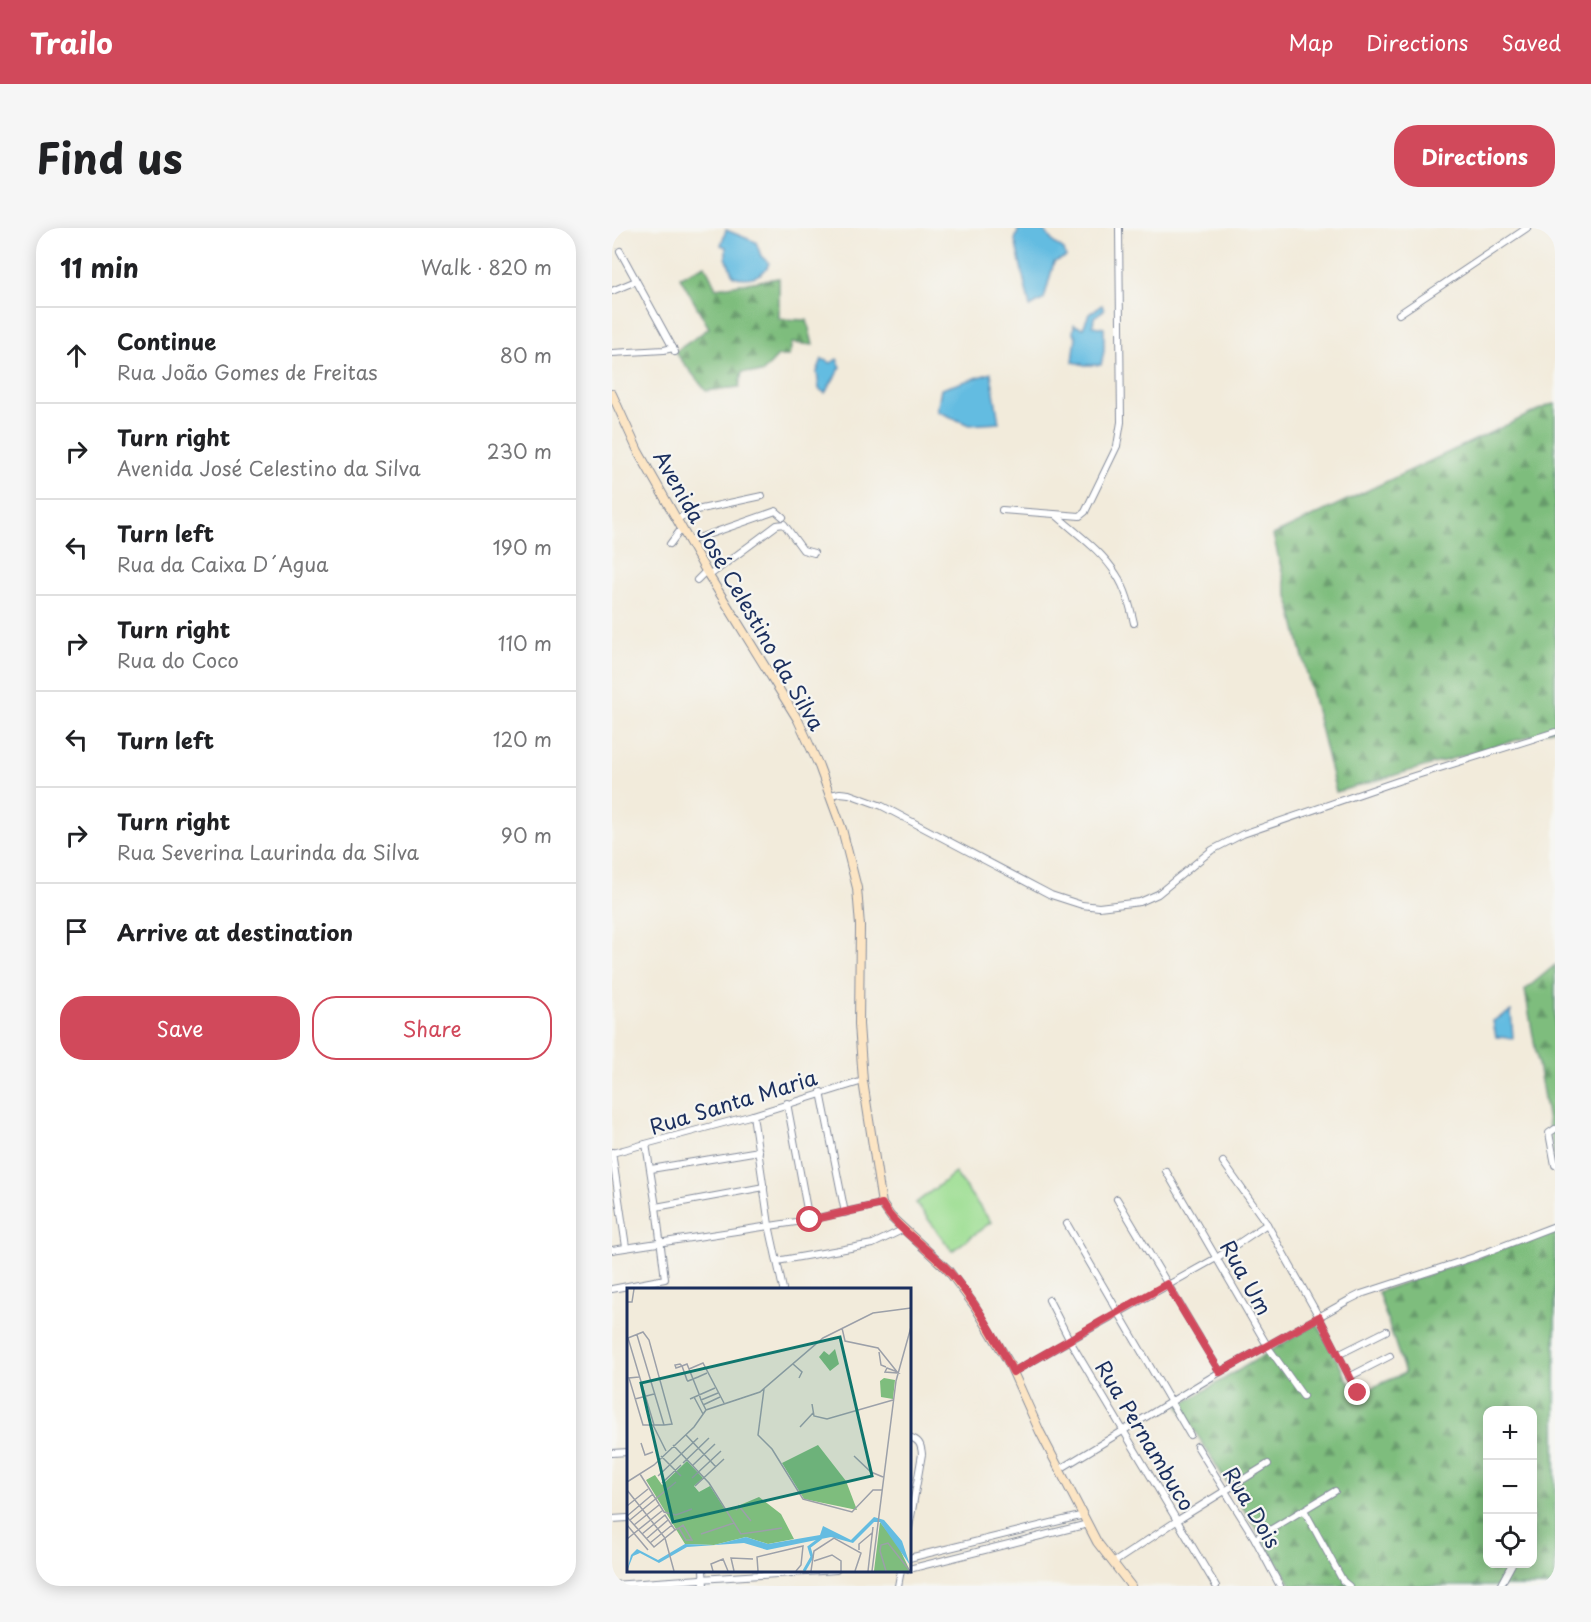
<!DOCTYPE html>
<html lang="en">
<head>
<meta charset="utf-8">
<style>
	:root { --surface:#fff; --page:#f6f6f6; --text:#202124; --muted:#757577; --line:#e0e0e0; --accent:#d1495b }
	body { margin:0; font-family:"Playpen Sans",sans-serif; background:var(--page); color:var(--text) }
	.controls { position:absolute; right:18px; bottom:18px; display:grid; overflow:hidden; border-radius:12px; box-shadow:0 3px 15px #0003 }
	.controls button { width:54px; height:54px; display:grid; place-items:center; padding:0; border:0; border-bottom:2px solid var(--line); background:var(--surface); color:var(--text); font:30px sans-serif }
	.stop { position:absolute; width:18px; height:18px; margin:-14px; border:4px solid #d1495b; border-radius:50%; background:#fff }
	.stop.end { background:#d1495b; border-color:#fff; box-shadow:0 2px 6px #0008 }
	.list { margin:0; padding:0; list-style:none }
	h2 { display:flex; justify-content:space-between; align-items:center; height:78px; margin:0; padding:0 24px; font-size:26px }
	h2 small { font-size:20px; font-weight:400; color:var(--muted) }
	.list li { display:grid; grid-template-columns:39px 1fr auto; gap:18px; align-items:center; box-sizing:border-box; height:96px; padding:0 24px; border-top:2px solid var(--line) }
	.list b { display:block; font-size:22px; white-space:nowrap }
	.list p { margin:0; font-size:20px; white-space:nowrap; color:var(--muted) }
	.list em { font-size:20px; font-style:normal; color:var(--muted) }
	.actions { display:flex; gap:12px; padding:18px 24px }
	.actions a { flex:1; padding:14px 0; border:2px solid var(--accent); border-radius:24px; text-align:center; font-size:21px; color:var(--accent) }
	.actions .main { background:var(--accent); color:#fff }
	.icon { flex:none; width:33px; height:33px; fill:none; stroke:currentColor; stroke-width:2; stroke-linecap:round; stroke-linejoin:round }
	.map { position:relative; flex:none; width:943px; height:1358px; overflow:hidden; border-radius:24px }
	header { display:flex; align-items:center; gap:36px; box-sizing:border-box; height:84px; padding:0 30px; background:var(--accent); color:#fff }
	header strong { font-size:28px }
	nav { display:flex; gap:33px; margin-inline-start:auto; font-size:21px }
	.intro { display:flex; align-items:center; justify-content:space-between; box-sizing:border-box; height:144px; padding:0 36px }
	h1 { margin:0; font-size:42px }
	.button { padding:15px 27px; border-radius:24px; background:var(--accent); color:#fff; font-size:21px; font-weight:700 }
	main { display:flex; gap:36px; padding:0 36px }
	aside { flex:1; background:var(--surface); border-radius:24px; box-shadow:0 3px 15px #0003 }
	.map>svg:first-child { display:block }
	.grass { fill:#9ede93; stroke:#5c8678; stroke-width:1.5 }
	.forest { fill:url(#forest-firs); stroke:#4c766e; stroke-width:1.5; fill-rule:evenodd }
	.water { fill:#64bce1; stroke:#4076a0; stroke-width:1.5 }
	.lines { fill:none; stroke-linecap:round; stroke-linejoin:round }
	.street-casing { stroke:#868d9c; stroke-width:8 }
	.secondary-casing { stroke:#868d9c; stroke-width:10 }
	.street { stroke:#fff; stroke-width:6 }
	.secondary { stroke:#fce5c4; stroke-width:8 }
	.route { stroke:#d1495b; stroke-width:8 }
	.labels { text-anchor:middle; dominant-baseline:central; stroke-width:4.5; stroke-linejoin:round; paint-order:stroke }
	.street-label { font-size:21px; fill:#1b2f5e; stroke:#f6f6f2 }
	.inset-river { fill:none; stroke:#64bce1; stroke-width:3 }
	.inset-road { fill:none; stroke:#9ca0a9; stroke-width:1.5 }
	.view { fill:#0f766e; fill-opacity:0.15; stroke:#0f766e; stroke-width:3 }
	.inset-edge { fill:none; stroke:#1b2f5e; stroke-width:3 }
</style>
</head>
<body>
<header>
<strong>Trailo</strong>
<nav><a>Map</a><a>Directions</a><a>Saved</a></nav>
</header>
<div class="intro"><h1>Find us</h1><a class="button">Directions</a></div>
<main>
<aside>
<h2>11 min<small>Walk · 820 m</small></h2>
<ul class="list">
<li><svg class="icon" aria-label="ahead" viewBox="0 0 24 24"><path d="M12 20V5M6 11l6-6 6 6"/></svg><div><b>Continue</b><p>Rua João Gomes de Freitas</p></div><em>80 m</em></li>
<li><svg class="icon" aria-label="right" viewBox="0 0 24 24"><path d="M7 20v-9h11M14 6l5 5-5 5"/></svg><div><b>Turn right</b><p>Avenida José Celestino da Silva</p></div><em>230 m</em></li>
<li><svg class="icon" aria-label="left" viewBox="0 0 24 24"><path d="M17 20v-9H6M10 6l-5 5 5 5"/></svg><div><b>Turn left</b><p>Rua da Caixa D´Agua</p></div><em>190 m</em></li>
<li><svg class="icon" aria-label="right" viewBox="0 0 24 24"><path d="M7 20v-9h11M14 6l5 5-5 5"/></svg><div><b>Turn right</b><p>Rua do Coco</p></div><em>110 m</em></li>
<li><svg class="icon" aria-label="left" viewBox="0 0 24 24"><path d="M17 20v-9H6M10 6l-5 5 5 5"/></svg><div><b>Turn left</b></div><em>120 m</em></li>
<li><svg class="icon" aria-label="right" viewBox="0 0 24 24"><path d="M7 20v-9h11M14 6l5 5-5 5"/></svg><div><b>Turn right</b><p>Rua Severina Laurinda da Silva</p></div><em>90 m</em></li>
<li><svg class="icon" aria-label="arrive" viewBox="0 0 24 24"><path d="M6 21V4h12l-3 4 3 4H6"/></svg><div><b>Arrive at destination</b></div></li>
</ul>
<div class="actions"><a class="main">Save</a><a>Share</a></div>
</aside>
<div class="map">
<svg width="943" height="1358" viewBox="0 0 943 1358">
	<defs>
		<pattern id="forest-firs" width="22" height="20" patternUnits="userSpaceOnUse" patternTransform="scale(1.5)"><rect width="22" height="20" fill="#7ebd7d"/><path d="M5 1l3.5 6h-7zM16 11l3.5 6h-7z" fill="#669a6a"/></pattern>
	</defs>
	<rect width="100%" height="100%" fill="#f6f6f2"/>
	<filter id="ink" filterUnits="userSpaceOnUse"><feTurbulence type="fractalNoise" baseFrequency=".0167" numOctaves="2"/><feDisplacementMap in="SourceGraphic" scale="12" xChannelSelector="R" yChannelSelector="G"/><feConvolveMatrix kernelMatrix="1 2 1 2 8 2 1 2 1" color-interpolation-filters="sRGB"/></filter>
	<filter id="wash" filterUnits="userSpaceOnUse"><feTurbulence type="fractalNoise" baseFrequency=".008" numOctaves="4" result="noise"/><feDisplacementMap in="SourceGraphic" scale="24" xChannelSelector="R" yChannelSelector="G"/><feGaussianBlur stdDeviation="1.35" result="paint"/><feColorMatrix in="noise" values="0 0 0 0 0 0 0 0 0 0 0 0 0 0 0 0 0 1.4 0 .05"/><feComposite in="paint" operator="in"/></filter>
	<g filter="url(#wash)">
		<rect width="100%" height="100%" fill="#f2ebdb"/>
		<polygon class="grass" points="343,945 379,994 340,1023 304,975"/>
		<g class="forest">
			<polygon points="93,37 104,60 167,50 167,91 195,92 201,117 180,115 177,128 166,128 150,145 130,144 127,159 94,163 63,124 97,100 68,49"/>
			<polygon points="943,176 943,501 724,564 661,307 937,177"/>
			<polygon points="943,737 943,933 913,762"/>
			<path d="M943,1002V1358H680L567,1178L705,1095L744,1167L793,1145L766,1064ZM876,1182H921V1336H876Z"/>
		</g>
		<g class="water">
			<polygon points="407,0 430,0 442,15 452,22 454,29 442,34 432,71 418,79 403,12"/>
			<path d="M114,2L144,14L149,28L157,35C152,50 134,52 121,48L114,29V19L109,17Z"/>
			<polygon points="490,77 492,82 482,89 481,98 492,100 492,123 489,137 473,137 461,134 464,108 461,106 462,97 471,100 477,86"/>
			<polygon points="210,131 219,135 225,131 229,139 213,165 207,161 205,144"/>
			<polygon points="379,145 387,195 357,197 325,183 329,161"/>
			<polygon points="899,783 901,810 884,809 881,793"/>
		</g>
	</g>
	<g filter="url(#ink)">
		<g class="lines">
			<defs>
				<g id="street">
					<polyline points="8,23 61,120"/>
					<polyline points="0,63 24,53"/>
					<polyline points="787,86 915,0"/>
					<polyline points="0,125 52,122 61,120 63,124"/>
					<polyline points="390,282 468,288 473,284 505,218 509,194 507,0"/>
					<path d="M444,287C464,305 490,323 504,346C514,361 518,378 522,395"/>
					<polyline points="65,291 80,283 150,268"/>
					<polyline points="78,313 164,283 171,289"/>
					<polyline points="58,316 70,300"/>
					<polyline points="98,347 165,297 172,296 191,322 202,325"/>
					<polyline points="85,352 94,343"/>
					<polyline points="218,567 228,565 237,566 270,578 439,667 470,677 487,679 528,674 546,666 600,622 631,606 786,553 943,504"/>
					<polyline points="209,864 233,985"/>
					<polyline points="175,875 197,992"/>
					<polyline points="141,887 157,997 171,1061"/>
					<polyline points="943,901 937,905 943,937"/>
					<polyline points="0,924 14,1019"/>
					<polyline points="0,925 141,887 251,853"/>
					<polyline points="611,934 655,996 707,1089 746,1165"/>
					<polyline points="39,941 147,923"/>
					<polyline points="554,943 656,1119 691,1168"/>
					<polyline points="505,971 608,1144"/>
					<polyline points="44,979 152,959"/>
					<polyline points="455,996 578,1207"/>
					<polyline points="0,1022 197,992 270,976"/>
					<polyline points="165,1033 261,1016 292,1001"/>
					<polyline points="0,1061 53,1051 44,979 34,916"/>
					<polyline points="437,1072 458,1113 604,1358"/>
					<polyline points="726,1127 774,1103"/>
					<polyline points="401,1144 606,1029 655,996"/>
					<polyline points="737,1149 778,1128"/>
					<path d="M297,1209C307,1212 309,1216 310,1226L297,1300"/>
					<polyline points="585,1218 643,1311 668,1358"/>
					<polyline points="0,1225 16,1224"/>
					<polyline points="448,1241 608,1144 737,1072 749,1066 862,1029 943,998"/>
					<polyline points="692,1282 731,1353 737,1358"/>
					<polyline points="0,1291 16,1290"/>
					<polyline points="643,1311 723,1263"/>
					<polyline points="297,1330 472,1287"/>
					<polyline points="501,1335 566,1292 656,1236"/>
					<polyline points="297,1341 476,1296"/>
					<polyline points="91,1342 92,1358"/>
					<polyline points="0,1357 224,1342"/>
					<polyline points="286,1358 289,1342"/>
					<polyline points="888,1358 900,1336"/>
				</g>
				<polyline id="secondary" points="0,166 26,223 94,343 186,492 207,538 230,601 245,660 248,698 247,796 251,853 270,976 279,989 336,1042 362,1077 396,1133 428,1204 485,1314 519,1358"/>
			</defs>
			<use href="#street" class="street-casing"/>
			<use href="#secondary" class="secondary-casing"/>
			<use href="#street" class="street"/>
			<use href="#secondary" class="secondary"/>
		</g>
	</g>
	<g class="lines" filter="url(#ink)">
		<path class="route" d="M198,992L270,976C282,999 318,1022 336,1042C362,1072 384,1109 401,1144L555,1056L608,1144L707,1089L746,1165"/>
	</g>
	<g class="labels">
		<g class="street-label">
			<text transform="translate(128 362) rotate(60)">Avenida José Celestino da Silva</text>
			<text transform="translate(121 873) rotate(-17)">Rua Santa Maria</text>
			<text transform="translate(635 1049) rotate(61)">Rua Um</text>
			<text transform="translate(534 1207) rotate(59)">Rua Pernambuco</text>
			<text transform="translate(641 1279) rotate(59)">Rua Dois</text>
		</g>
	</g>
	<g transform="translate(15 1060)">
		<rect width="284" height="284" fill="#f2ebdb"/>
		<path d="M208,61L212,76L203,83L192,69L197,63L202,67ZM257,90L268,92L266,111L254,109L253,93ZM191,157L219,193L230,222L177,211L155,175ZM60,173L76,190L67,198L72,204L83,198L99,223L132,209L154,226L167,251L141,256L119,249L87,257L58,256L19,192L28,187L35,197ZM253,234L271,257L283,283H247Z" fill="#7ebd7d"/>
		<path d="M247,229L257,232L275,253L283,277L253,234H247L226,255L204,249L140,262L117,255L60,259L32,275L13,265L6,268L0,283L4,267L10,261L31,272L58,256L87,257L119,249L141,256L193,247L196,238L224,252Z" fill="#64bce1"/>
		<path class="inset-river" d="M177,283L185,269L182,259L194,250"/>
		<path class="inset-road" d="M0,14H5L7,1M215,40L218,53L251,60L271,85M10,47L37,137M252,64L254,77L259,79M166,76L175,84L172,90M260,80L268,83L271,85L258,84ZM62,81L76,75L97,115M12,89L2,90L16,137H37L45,136L22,52L16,44L1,50L27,137M137,101L131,147L145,161L176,211L225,224L246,202H255M67,109L76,126M8,111L27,106M63,111L88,100M74,112L91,105M185,116L187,128L200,131L266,112M76,117L93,109M79,122L74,112L72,106L60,76L55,78L49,80L48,77L53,76L55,78L60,92L61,93L71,89L80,85M26,137L39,163M173,139L186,125M59,147L89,179M14,155L18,167L26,164M46,157L82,195L114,246L155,240M34,168L54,188M227,168L244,184L256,189M56,175L82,150M66,177L88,156M13,186L37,224L49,227L65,221M31,188L71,150M65,190L94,163M0,194L27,177L67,139L79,122L133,104L196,50L246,25L284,20M35,195L54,177M68,198L97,171M0,202L38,250L47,283M0,218L21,201M109,222L112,218L124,233M0,228L26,206M0,229L27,259L48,242L52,240L56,237L65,252H59L52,240M3,232L49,194M0,237L21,262M7,237L32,217M15,246L38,227L48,242M74,246L107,235M0,251L36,222M19,251L41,232M23,255L45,237M232,262V256L245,245M187,273L205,267L214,273V283M86,283L84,276L96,271L101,283M107,283L104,270L126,271M131,283L130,269L176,258L174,277L169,283M184,283L187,263L207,250L234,265L228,283M241,283L246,239M245,283L269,93L284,39M259,283L253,263L254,257L261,255L283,283"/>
		<path class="view" d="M213,49L245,188L46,234L14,95Z"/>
		<rect width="284" height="284" class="inset-edge"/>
	</g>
</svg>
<div class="controls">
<button>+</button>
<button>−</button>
<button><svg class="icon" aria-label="locate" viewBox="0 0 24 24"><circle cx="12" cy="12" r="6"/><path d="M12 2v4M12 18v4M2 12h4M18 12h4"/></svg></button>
</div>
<div class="stop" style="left:198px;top:992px"></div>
<div class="stop end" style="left:746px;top:1165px"></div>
</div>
</main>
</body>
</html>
